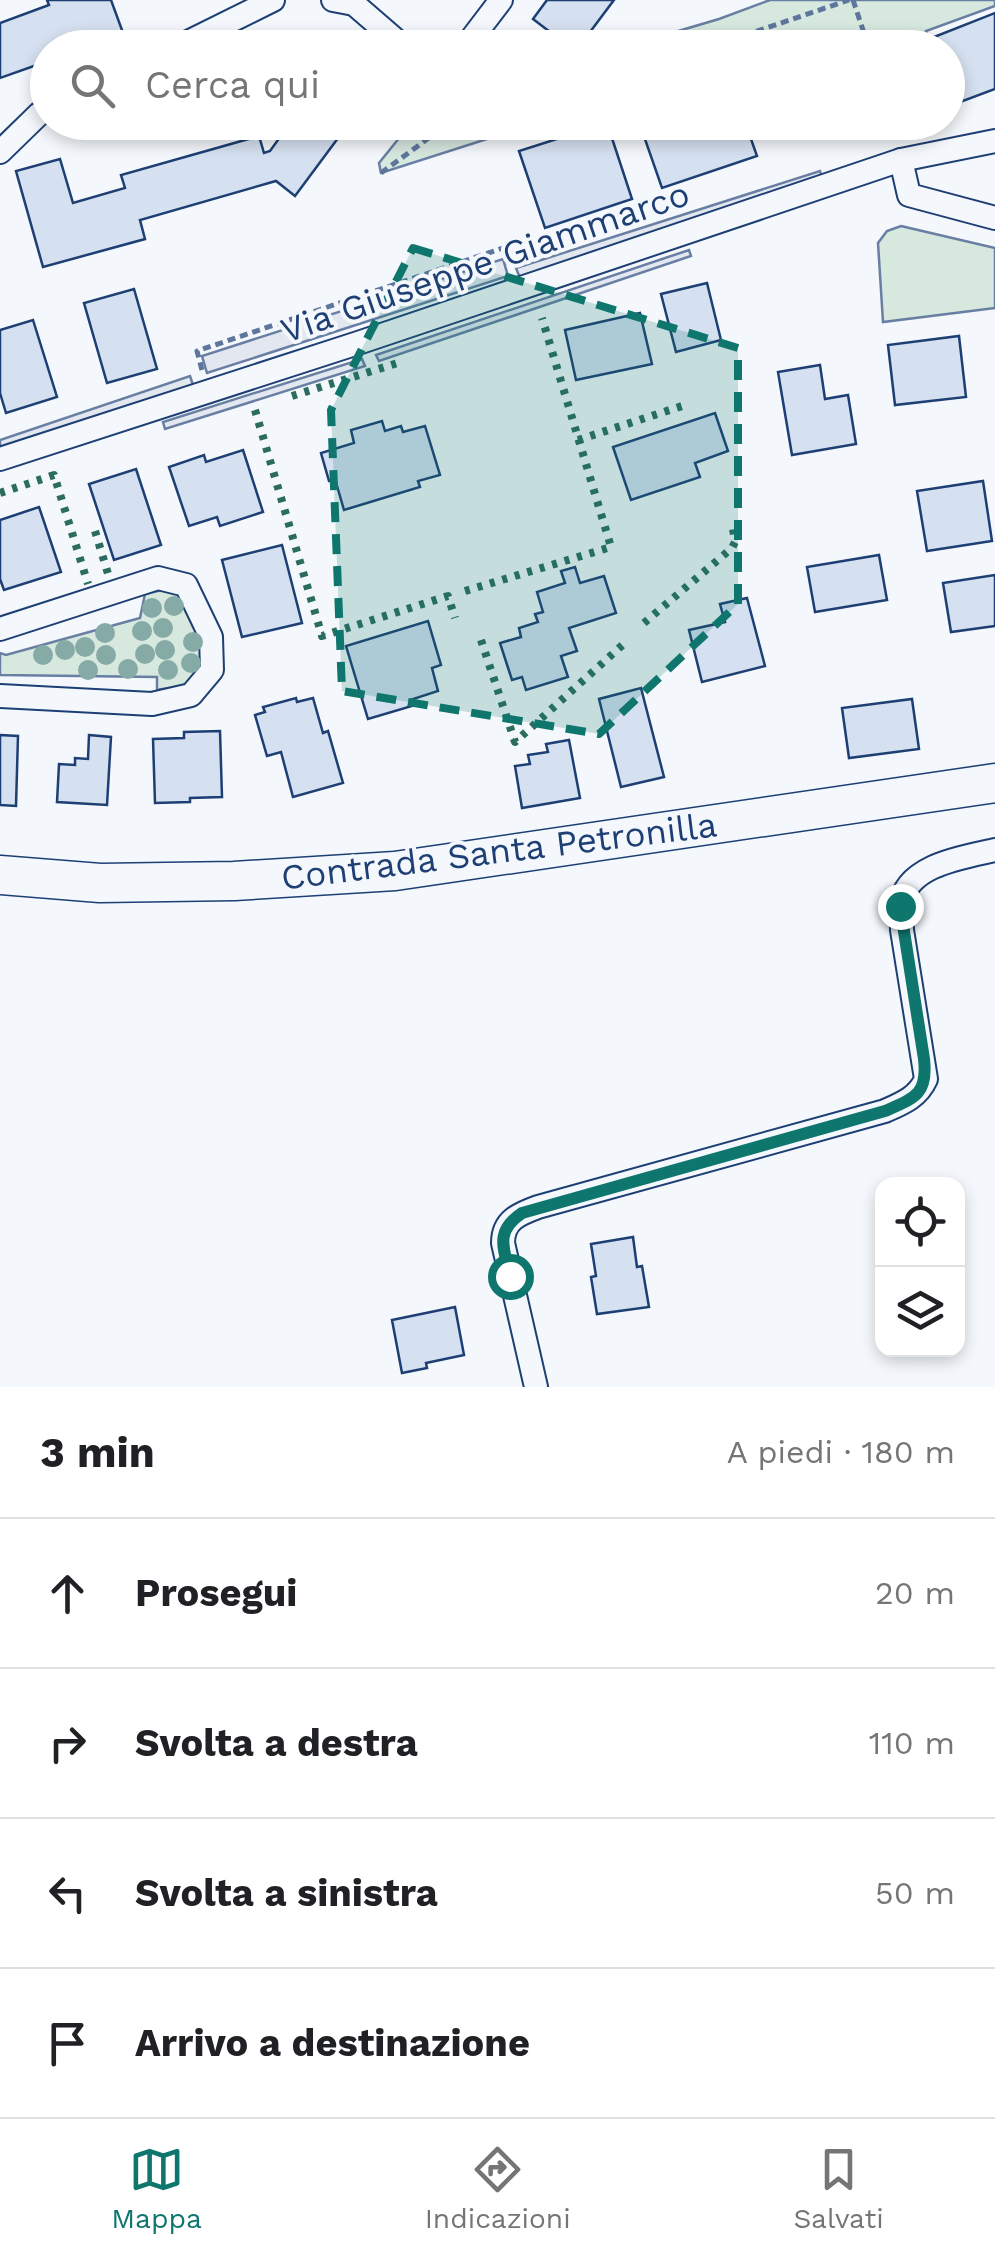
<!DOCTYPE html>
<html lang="it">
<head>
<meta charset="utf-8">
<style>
	:root { --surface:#fff; --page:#f6f6f6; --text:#202124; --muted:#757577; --line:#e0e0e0; --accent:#0f766e }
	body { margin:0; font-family:"Work Sans",sans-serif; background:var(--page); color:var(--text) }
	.controls { position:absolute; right:30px; bottom:30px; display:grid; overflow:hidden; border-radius:20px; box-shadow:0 5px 15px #0003 }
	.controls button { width:90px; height:90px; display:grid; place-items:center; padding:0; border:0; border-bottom:2px solid var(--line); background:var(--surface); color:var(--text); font:50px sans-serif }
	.stop { position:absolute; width:30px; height:30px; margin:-22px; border:8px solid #0f766e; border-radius:50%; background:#fff }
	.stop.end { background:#0f766e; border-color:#fff; box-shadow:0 2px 10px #0008 }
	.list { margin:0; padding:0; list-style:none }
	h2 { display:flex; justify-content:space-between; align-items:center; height:130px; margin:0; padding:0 40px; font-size:42px }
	h2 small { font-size:32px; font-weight:400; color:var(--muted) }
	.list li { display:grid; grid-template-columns:65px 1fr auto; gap:30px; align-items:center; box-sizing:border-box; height:150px; padding:0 40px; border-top:2px solid var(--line) }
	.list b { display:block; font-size:38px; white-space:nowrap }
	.list em { font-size:32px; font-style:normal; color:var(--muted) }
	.icon { flex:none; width:55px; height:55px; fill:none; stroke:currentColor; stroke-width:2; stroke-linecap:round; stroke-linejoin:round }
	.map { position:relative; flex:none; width:995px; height:1387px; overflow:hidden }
	.search { position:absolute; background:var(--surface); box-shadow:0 5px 15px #0003; left:30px; right:30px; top:30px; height:110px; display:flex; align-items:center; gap:25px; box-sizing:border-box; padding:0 35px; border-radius:55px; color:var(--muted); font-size:38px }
	.sheet { height:730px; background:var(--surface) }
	nav { display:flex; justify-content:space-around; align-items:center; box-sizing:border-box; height:140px; border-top:2px solid var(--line); background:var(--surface); font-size:28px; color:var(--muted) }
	nav a { display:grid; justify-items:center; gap:5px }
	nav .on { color:var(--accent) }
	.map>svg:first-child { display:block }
	.green { fill:#d7e8df; stroke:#687fa3; stroke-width:2.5 }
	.parking { fill:#e3e8f0; stroke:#687fa3; stroke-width:2.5 }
	.building { fill:#d5e0f0; stroke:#1d3f73; stroke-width:2.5 }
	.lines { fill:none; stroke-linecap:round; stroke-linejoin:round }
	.minor-casing { stroke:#1d3f73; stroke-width:26 }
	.primary-casing { stroke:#1d3f73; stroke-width:41 }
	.path { stroke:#5e769c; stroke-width:5; stroke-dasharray:8 5; stroke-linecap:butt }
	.minor { stroke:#f4f7fb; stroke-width:22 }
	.primary { stroke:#f4f7fb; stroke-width:38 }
	.hedge { stroke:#2c6c60; stroke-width:8; stroke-dasharray:5 8; stroke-linecap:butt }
	.tree { fill:#86aba6 }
	.route { stroke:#0f766e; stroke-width:12 }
	.marked { fill:#0f766e; fill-opacity:0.2; stroke:#0f766e; stroke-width:8; stroke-dasharray:20 12; stroke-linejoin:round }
	.labels { text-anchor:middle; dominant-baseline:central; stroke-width:8; stroke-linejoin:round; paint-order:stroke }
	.street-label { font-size:35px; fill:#1d3f73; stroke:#f4f7fb }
</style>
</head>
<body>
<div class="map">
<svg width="995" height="1387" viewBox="0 0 995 1387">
	<rect width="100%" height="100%" fill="#f4f7fb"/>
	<g class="green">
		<polygon points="770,0 995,0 995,6 926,31 931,47 624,47 719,19"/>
		<polygon points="412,122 537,122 537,123 381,173 379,163"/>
		<polygon points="901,226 995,248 995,308 883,322 878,243 887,231"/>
		<path d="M162,590C170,591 178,592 183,598C202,618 214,665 188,683C180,688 167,688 157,690V677L0,675V653L6,655L140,618L145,594Z"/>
	</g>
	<g class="parking">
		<polygon points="820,171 823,181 520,278 516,268"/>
		<polygon points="689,250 691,256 379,361 376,355"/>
		<polygon points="503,259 508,276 207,373 202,356"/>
		<polygon points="362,359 365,366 165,429 163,422"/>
		<polygon points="190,376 193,385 0,449 0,440"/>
	</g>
	<g class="building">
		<polygon points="47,0 111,0 126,41 109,48 48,48 48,61 0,78 0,23 49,5"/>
		<polygon points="547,0 614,0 578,48 571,48 533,19"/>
		<polygon points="995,13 995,89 955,104 948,86 948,48 933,48 929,39"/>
		<polygon points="291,122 350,122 295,196 276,181 140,220 145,239 43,267 16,171 60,159 73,203 125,188 121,175 259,136 264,153 270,151"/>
		<polygon points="639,122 745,122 757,156 662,188"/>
		<polygon points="607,123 632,199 545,228 519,151"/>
		<polygon points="707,283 721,340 676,352 661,294"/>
		<polygon points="134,289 157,369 107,383 84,303"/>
		<polygon points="640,313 652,364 576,380 565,330"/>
		<polygon points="33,320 57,397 6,413 0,393 0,330"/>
		<polygon points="959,336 966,397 895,405 888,345"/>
		<polygon points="820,365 825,399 848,395 856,444 792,455 778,372"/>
		<polygon points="715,413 728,451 695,463 700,477 631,500 613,447"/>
		<polygon points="382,421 385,431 401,426 403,432 425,426 440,475 418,481 420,487 344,510 335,479 329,481 321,453 354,443 351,430"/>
		<polygon points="243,450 263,512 220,526 217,517 189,526 169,467 204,455 206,462"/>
		<polygon points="136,469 161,545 114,560 89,484"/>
		<polygon points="983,481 992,541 927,551 917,491"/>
		<polygon points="39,507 61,572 4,590 0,579 0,520"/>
		<polygon points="282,545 302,623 242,637 222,560"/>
		<polygon points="879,555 887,600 815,612 807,567"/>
		<polygon points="575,567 580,583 604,576 616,613 569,628 577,651 561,656 568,677 526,690 522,677 512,680 500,643 521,637 519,628 538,622 535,614 543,612 537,592 565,583 561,571"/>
		<polygon points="995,575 995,626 951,632 943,583"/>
		<polygon points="747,598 765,666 702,682 689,630 725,622 720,604"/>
		<polygon points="428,621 441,665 432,668 438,691 410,700 412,706 368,719 346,646"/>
		<polygon points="641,688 664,777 621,787 599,699"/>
		<polygon points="296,698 297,702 313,698 323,733 328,731 343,783 293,797 281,752 267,756 255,715 265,712 263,707"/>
		<polygon points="912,699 919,749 849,758 842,708"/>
		<polygon points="220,731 222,797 190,798 190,802 155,803 153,739 184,738 184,732"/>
		<polygon points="0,735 18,736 16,806 0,805"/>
		<polygon points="89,735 111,737 107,805 57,802 59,764 75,765 75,758 88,759"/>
		<polygon points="569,740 580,798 522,808 515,766 530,764 528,755 548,752 546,744"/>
		<polygon points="633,1237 637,1267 642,1266 649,1307 597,1314 591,1277 596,1276 591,1244"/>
		<polygon points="455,1307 464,1355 426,1363 427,1368 402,1373 392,1320"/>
	</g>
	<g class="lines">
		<defs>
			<g id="minor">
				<polyline points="333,0 354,4 405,48"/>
				<polyline points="176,48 273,0"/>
				<polyline points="460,48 466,46 501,0"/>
				<polyline points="0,152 39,114 48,110"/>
				<polyline points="901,160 909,195 995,218"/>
				<polyline points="0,459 358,343 901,160 995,141"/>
				<polyline points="0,629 158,578 186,585 211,637 212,670 191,695 152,704 0,696"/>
				<path d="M536,1387L503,1243C503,1220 519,1214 538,1207L885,1111C903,1103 918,1097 926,1079L902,930C902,922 900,913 901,905C905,865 964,857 995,850"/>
			</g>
			<polyline id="primary" points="0,875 100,883 234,881 395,871 995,783"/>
		</defs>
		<use href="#minor" class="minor-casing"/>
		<use href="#primary" class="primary-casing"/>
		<g class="path">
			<polyline points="853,0 869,48"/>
			<polyline points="707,48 849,0"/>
			<polyline points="894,122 899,139"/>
			<polyline points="381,173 441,129 459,122"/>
			<polyline points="202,370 197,351 503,248 509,265 511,265"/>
		</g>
		<use href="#minor" class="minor"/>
		<use href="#primary" class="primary"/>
		<g class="hedge">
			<polyline points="292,396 401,362"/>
			<polyline points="255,410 322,636 448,596 455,618"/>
			<polyline points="578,440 682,406"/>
			<polyline points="0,493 54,475 88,584"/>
			<polyline points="95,531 109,577"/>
			<polyline points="465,591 611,547 542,318"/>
			<polyline points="644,623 732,548 735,542 732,523"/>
			<polyline points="481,640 515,742 628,640"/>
		</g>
	</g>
	<g class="tree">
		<circle cx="174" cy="606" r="10"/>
		<circle cx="152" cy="608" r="10"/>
		<circle cx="163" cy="628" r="10"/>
		<circle cx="142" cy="631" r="10"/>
		<circle cx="105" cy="633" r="10"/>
		<circle cx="193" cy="642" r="10"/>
		<circle cx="85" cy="647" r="10"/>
		<circle cx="65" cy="650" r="10"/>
		<circle cx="165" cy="650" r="10"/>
		<circle cx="145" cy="654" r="10"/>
		<circle cx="43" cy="655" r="10"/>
		<circle cx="106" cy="655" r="10"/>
		<circle cx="191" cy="663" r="10"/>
		<circle cx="128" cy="669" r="10"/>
		<circle cx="88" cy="670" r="10"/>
		<circle cx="168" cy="670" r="10"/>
	</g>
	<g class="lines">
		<path class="route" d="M510,1276C504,1248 494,1232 522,1213L885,1111C915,1098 928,1094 924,1059L900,906"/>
	</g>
	<path class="marked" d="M413,248L738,348V604L599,734L342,691L331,410Z"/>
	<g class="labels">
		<g class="street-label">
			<text transform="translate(485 262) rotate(-19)">Via Giuseppe Giammarco</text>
			<text transform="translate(499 851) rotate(-7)">Contrada Santa Petronilla</text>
		</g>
	</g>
</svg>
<div class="controls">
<button><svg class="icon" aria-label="locate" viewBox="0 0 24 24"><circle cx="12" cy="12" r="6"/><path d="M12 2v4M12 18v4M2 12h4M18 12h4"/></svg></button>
<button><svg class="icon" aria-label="layers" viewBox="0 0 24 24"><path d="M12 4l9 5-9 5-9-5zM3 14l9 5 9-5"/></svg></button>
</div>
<div class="stop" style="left:510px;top:1276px"></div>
<div class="stop end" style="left:900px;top:906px"></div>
<div class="search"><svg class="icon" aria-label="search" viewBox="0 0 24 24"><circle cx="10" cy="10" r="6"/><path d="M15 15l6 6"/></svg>Cerca qui</div>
</div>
<section class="sheet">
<h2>3 min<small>A piedi · 180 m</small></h2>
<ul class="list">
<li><svg class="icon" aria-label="ahead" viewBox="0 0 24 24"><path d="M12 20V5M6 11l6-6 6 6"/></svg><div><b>Prosegui</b></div><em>20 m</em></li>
<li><svg class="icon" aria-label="right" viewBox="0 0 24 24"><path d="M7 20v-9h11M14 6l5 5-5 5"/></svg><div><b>Svolta a destra</b></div><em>110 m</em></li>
<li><svg class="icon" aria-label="left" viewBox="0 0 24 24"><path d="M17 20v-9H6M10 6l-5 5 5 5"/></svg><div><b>Svolta a sinistra</b></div><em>50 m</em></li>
<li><svg class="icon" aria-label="arrive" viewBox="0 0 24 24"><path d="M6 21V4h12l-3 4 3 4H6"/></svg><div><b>Arrivo a destinazione</b></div></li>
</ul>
</section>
<nav>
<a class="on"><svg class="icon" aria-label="map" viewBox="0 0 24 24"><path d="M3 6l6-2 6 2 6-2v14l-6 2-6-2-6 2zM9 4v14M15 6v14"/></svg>Mappa</a>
<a><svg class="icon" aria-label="directions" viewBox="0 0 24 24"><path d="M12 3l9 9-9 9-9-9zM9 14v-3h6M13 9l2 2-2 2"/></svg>Indicazioni</a>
<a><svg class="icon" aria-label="saved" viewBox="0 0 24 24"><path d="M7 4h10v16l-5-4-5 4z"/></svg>Salvati</a>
</nav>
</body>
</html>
